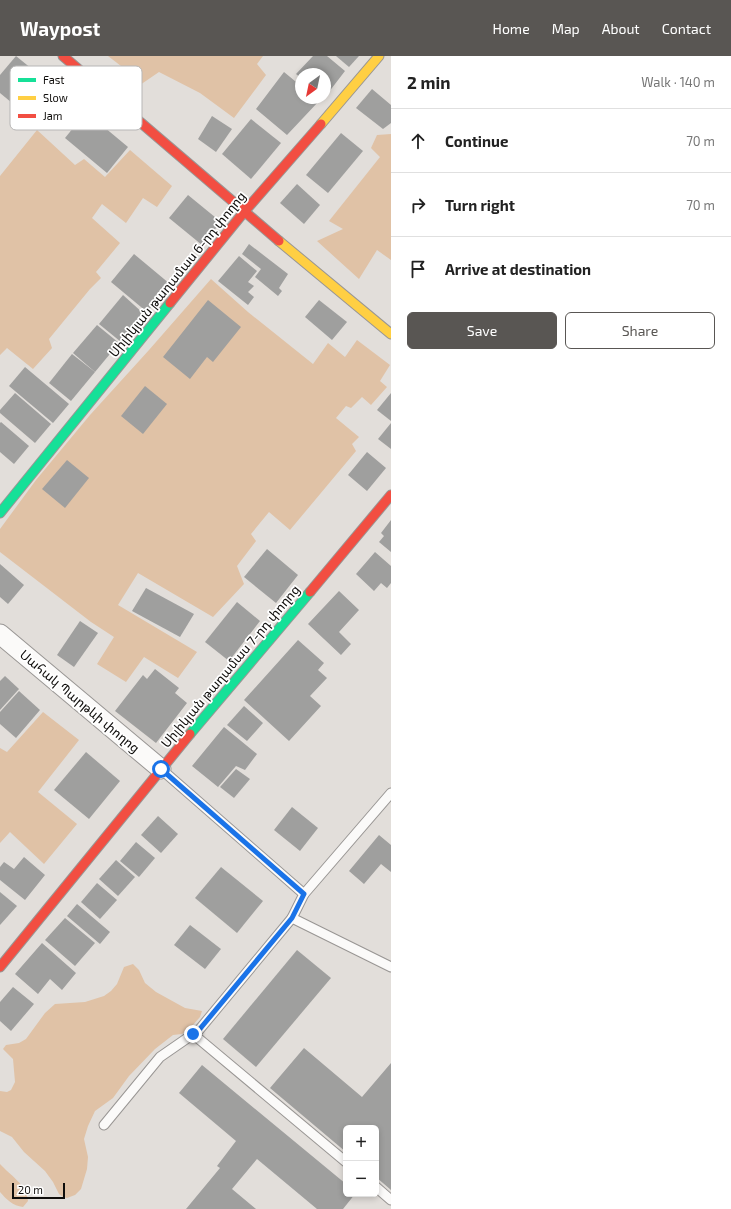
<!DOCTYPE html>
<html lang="en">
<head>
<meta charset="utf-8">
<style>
	:root { --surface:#fff; --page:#f6f6f6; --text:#222; --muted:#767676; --line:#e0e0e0; --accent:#595653 }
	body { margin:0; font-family:"Exo 2","Noto Sans Armenian",sans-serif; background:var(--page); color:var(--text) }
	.controls { position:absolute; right:12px; bottom:12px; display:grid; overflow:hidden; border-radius:6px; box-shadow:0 2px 6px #0003 }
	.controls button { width:36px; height:36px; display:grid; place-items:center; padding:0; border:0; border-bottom:1px solid var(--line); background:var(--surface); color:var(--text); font:20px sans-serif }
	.compass { position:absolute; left:295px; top:12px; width:36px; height:36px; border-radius:50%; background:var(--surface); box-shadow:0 2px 6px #0003; rotate:213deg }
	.scale { position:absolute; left:12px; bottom:10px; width:53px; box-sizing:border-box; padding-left:4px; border:2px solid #0f0d0b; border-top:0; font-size:11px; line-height:14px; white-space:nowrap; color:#0f0d0b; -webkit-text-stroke:3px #fff; paint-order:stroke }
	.stop { position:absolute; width:12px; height:12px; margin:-9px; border:3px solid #1a73e8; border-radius:50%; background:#fff }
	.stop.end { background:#1a73e8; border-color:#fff; box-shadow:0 1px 4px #0008 }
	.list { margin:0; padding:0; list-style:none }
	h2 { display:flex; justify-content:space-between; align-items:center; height:52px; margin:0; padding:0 16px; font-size:17px }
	h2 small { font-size:13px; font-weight:400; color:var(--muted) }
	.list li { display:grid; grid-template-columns:26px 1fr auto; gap:12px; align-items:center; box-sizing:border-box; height:64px; padding:0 16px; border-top:1px solid var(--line) }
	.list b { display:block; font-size:15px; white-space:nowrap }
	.list em { font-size:13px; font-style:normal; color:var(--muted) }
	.actions { display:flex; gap:8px; padding:12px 16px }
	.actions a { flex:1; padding:9px 0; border:1px solid var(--accent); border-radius:6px; text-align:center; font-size:14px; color:var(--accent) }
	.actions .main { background:var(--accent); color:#fff }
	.icon { flex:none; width:22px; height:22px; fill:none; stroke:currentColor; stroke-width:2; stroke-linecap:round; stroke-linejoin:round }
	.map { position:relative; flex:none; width:391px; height:1153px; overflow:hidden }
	header { display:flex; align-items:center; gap:24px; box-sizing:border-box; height:56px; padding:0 20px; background:var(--accent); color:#fff }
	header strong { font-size:19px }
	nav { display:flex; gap:22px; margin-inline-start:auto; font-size:14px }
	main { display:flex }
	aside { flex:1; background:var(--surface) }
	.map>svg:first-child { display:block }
	.green { fill:#e0c2a6 }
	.building { fill:#9f9f9e }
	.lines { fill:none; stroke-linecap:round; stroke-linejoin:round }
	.lane-casing { stroke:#999694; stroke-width:11 }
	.street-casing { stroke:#999694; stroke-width:21 }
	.fast-casing { stroke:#999694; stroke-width:11 }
	.slow-casing { stroke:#999694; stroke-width:11 }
	.jam-casing { stroke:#999694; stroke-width:11 }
	.lane { stroke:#fbfaf9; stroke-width:9 }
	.street { stroke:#fbfaf9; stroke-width:19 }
	.fast { stroke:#16e098; stroke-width:9 }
	.slow { stroke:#ffcf43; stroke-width:9 }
	.jam { stroke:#f24e42; stroke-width:9 }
	.route { stroke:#1a73e8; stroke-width:5 }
	.labels { text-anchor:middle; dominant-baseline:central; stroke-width:3.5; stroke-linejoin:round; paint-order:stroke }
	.street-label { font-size:13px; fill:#0f0d0b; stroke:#fff }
	.key { fill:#fff; stroke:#b7b6b6; stroke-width:1 }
	.key-label { font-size:11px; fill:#0f0d0b }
</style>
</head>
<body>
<header>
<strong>Waypost</strong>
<nav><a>Home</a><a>Map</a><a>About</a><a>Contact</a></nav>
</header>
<main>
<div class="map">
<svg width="391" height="1153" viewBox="0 0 391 1153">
	<rect width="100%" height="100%" fill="#e2deda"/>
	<g class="green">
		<polygon points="108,0 263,0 257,8 266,19 234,62 200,37 159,16 140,29 135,30 134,20"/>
		<polygon points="37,74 75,109 84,103 105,121 130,94 172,130 157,151 143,142 126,167 102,148 92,162 120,187 96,216 101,222 90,233 49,283 52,292 33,313 7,292 0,299 0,120"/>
		<polygon points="391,78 391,204 377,194 359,223 317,185 343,173 329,165 380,101 371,92 377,79"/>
		<polygon points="211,223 248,256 313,308 328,287 345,301 357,284 390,309 380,325 387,331 371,349 362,341 351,352 346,350 336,362 359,381 352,388 356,395 290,474 269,456 251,478 256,485 237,510 244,528 213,561 138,517 118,549 197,596 178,622 144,601 126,626 97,608 114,581 91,566 0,496 0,473 36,424 90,359 149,294"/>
		<polygon points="43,656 79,684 38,736 77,768 44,808 10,776 0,787 0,692 7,696"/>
		<polygon points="133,908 139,914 145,927 156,936 185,952 202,955 200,961 192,970 182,978 173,979 155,993 129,1020 113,1042 95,1055 88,1070 84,1083 88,1101 87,1113 81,1133 75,1139 67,1142 63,1141 59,1138 53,1126 45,1115 24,1096 12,1081 0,1075 0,1035 7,1036 11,1034 15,1026 13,1003 3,993 6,989 19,987 26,983 45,957 55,948 85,946 104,940 111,935 117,928 124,911"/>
		<path d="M0,1108C10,1119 27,1129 28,1145L23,1151C13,1150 6,1143 0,1136Z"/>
	</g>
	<g class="building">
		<polygon points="16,0 54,31 29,61 0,37 0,19"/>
		<polygon points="313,0 327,0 345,15 325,41 325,18 301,18 301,22 296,18"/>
		<polygon points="336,0 359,0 349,11"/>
		<polygon points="284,16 301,30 301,42 315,42 319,45 287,79 256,53"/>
		<polygon points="372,33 391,49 391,67 383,73 356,52"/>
		<polygon points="86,56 128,91 107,117 65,82"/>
		<polygon points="212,60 232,73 216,96 198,83"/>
		<polygon points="251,63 281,87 251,123 222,98"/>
		<polygon points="341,77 363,95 328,137 306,119"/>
		<polygon points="297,128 320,149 304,168 280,147"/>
		<polygon points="188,139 221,166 202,189 169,162"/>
		<polygon points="249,188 288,218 279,232 282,235 278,240 255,221 261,213 242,198"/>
		<polygon points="134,198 170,228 147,256 111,226"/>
		<polygon points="239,200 257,215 248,226 254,230 248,236 254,241 248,249 218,225"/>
		<polygon points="123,239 144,258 121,286 99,268"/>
		<polygon points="208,244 241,271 213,306 207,301 190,323 163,301"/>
		<polygon points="319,244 347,266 332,284 305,261"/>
		<polygon points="97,269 119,287 95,316 73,297"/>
		<polygon points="72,298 95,316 71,345 49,327"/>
		<polygon points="25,311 69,348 53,367 9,330"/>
		<polygon points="145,330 167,348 143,378 121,360"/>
		<polygon points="15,337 51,368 35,387 0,357 0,354"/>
		<polygon points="391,337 391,365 377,354"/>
		<polygon points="1,366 29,390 14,408 0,396 0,367"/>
		<polygon points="391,367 391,393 378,383"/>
		<polygon points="367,396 386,412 367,435 348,419"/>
		<polygon points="67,404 89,422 65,452 42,433"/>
		<polygon points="391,464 391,496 379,486 384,480 381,477"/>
		<polygon points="267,493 298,519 276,547 244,521"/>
		<polygon points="375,496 391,510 391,527 387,532 381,527 374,535 356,518"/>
		<polygon points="0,508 24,529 8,548 0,541"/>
		<polygon points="146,532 194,558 180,581 132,555"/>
		<polygon points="339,535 359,554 339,576 351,588 341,599 308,568"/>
		<polygon points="237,546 260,565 229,605 205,586"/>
		<polygon points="80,565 98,577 74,611 57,599"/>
		<polygon points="298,584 324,607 318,614 327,622 310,640 321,650 289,685 244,644"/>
		<polygon points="155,613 179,632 175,637 187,647 156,687 115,655 143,619 147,623"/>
		<polygon points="5,620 19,633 0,654 0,625"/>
		<polygon points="19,635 40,654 16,682 0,668 0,656"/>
		<polygon points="244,650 263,667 247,685 227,669"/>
		<polygon points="224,671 257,698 245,714 236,710 218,731 192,710"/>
		<polygon points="86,696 120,725 89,763 54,734"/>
		<polygon points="236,713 250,723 234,742 220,731"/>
		<polygon points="292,751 318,772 300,795 274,774"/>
		<polygon points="158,760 178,778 161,797 141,779"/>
		<polygon points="379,779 391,789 391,816 381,808 364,828 349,815"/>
		<polygon points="136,786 155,802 139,821 120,805"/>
		<polygon points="24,801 45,819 25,844 0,824 0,811 4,806 14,813"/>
		<polygon points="116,804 135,821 118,840 99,823"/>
		<polygon points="221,811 263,845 237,877 195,842"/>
		<polygon points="97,827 117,844 100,863 81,846"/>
		<polygon points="0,836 17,850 0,869"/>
		<polygon points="77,848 110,876 100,888 67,860"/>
		<polygon points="65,862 95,887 75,910 45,884"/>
		<polygon points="190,869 221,893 205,913 174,889"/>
		<polygon points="42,887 76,917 62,934 50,923 38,938 15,918"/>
		<polygon points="297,894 331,922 256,1011 223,983"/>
		<polygon points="13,931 34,948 11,975 0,965 0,946"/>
		<polygon points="304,992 362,1041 391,1007 391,1134 376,1121 376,1072 346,1072 346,1096 270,1032"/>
		<polygon points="202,1009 346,1128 346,1138 355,1138 343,1153 317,1153 257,1103 232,1133 256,1153 186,1153 220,1112 217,1110 236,1085 179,1037"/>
	</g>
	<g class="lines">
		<defs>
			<g id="lane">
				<polyline points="304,838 391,737"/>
				<polyline points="292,862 391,911"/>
				<polyline points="193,978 346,1106"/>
				<polyline points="104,1069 160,1001 199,974 292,862 304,838 161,713"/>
				<polyline points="376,1131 391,1144"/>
			</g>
			<polyline id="street" points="0,578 161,713"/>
			<g id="fast">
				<polyline points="0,457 170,247"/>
				<polyline points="190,678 310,536"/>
			</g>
			<g id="slow">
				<polyline points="321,68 379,0"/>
				<polyline points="279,185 391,278"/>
			</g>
			<g id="jam">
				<polyline points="63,0 279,185"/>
				<polyline points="170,247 244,156 321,68"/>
				<polyline points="310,536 391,439"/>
				<polyline points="0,911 190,678"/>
			</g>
		</defs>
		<use href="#lane" class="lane-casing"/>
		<use href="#street" class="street-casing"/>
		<use href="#fast" class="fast-casing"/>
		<use href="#slow" class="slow-casing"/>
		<use href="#jam" class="jam-casing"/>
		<use href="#lane" class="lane"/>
		<use href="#street" class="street"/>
		<use href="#fast" class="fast"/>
		<use href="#slow" class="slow"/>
		<use href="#jam" class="jam"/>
	</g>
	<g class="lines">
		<polyline class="route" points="161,713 304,838 292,862 199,974 193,978"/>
	</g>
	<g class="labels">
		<g class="street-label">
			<text transform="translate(177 218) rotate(-51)">Սիլիկյան թաղամաս 6-րդ փողոց</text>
			<text transform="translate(230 610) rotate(-50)">Սիլիկյան թաղամաս 7-րդ փողոց</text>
			<text transform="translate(80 645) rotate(40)">Սահակ Պարթևի փողոց</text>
		</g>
	</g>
	<rect x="10" y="10" width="132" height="64" rx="6" class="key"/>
	<rect x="18" y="22" width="18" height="4" fill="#16e098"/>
	<rect x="18" y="40" width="18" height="4" fill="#ffcf43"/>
	<rect x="18" y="58" width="18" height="4" fill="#f24e42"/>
	<g class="key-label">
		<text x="43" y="28">Fast</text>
		<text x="43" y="46">Slow</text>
		<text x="43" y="64">Jam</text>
	</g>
</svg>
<div class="controls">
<button>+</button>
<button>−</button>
</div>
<svg class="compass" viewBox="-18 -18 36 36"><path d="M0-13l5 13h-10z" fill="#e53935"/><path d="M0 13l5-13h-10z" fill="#767676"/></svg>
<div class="scale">20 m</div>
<div class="stop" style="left:161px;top:713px"></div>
<div class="stop end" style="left:193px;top:978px"></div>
</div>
<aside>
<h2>2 min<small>Walk · 140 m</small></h2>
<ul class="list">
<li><svg class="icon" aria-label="ahead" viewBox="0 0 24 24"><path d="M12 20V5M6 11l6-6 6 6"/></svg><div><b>Continue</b></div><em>70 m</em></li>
<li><svg class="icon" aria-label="right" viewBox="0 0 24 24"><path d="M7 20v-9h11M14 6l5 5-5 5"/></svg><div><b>Turn right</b></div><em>70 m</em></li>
<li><svg class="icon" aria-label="arrive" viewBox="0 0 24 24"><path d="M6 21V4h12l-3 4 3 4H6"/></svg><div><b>Arrive at destination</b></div></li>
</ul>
<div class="actions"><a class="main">Save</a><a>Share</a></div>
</aside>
</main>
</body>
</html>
